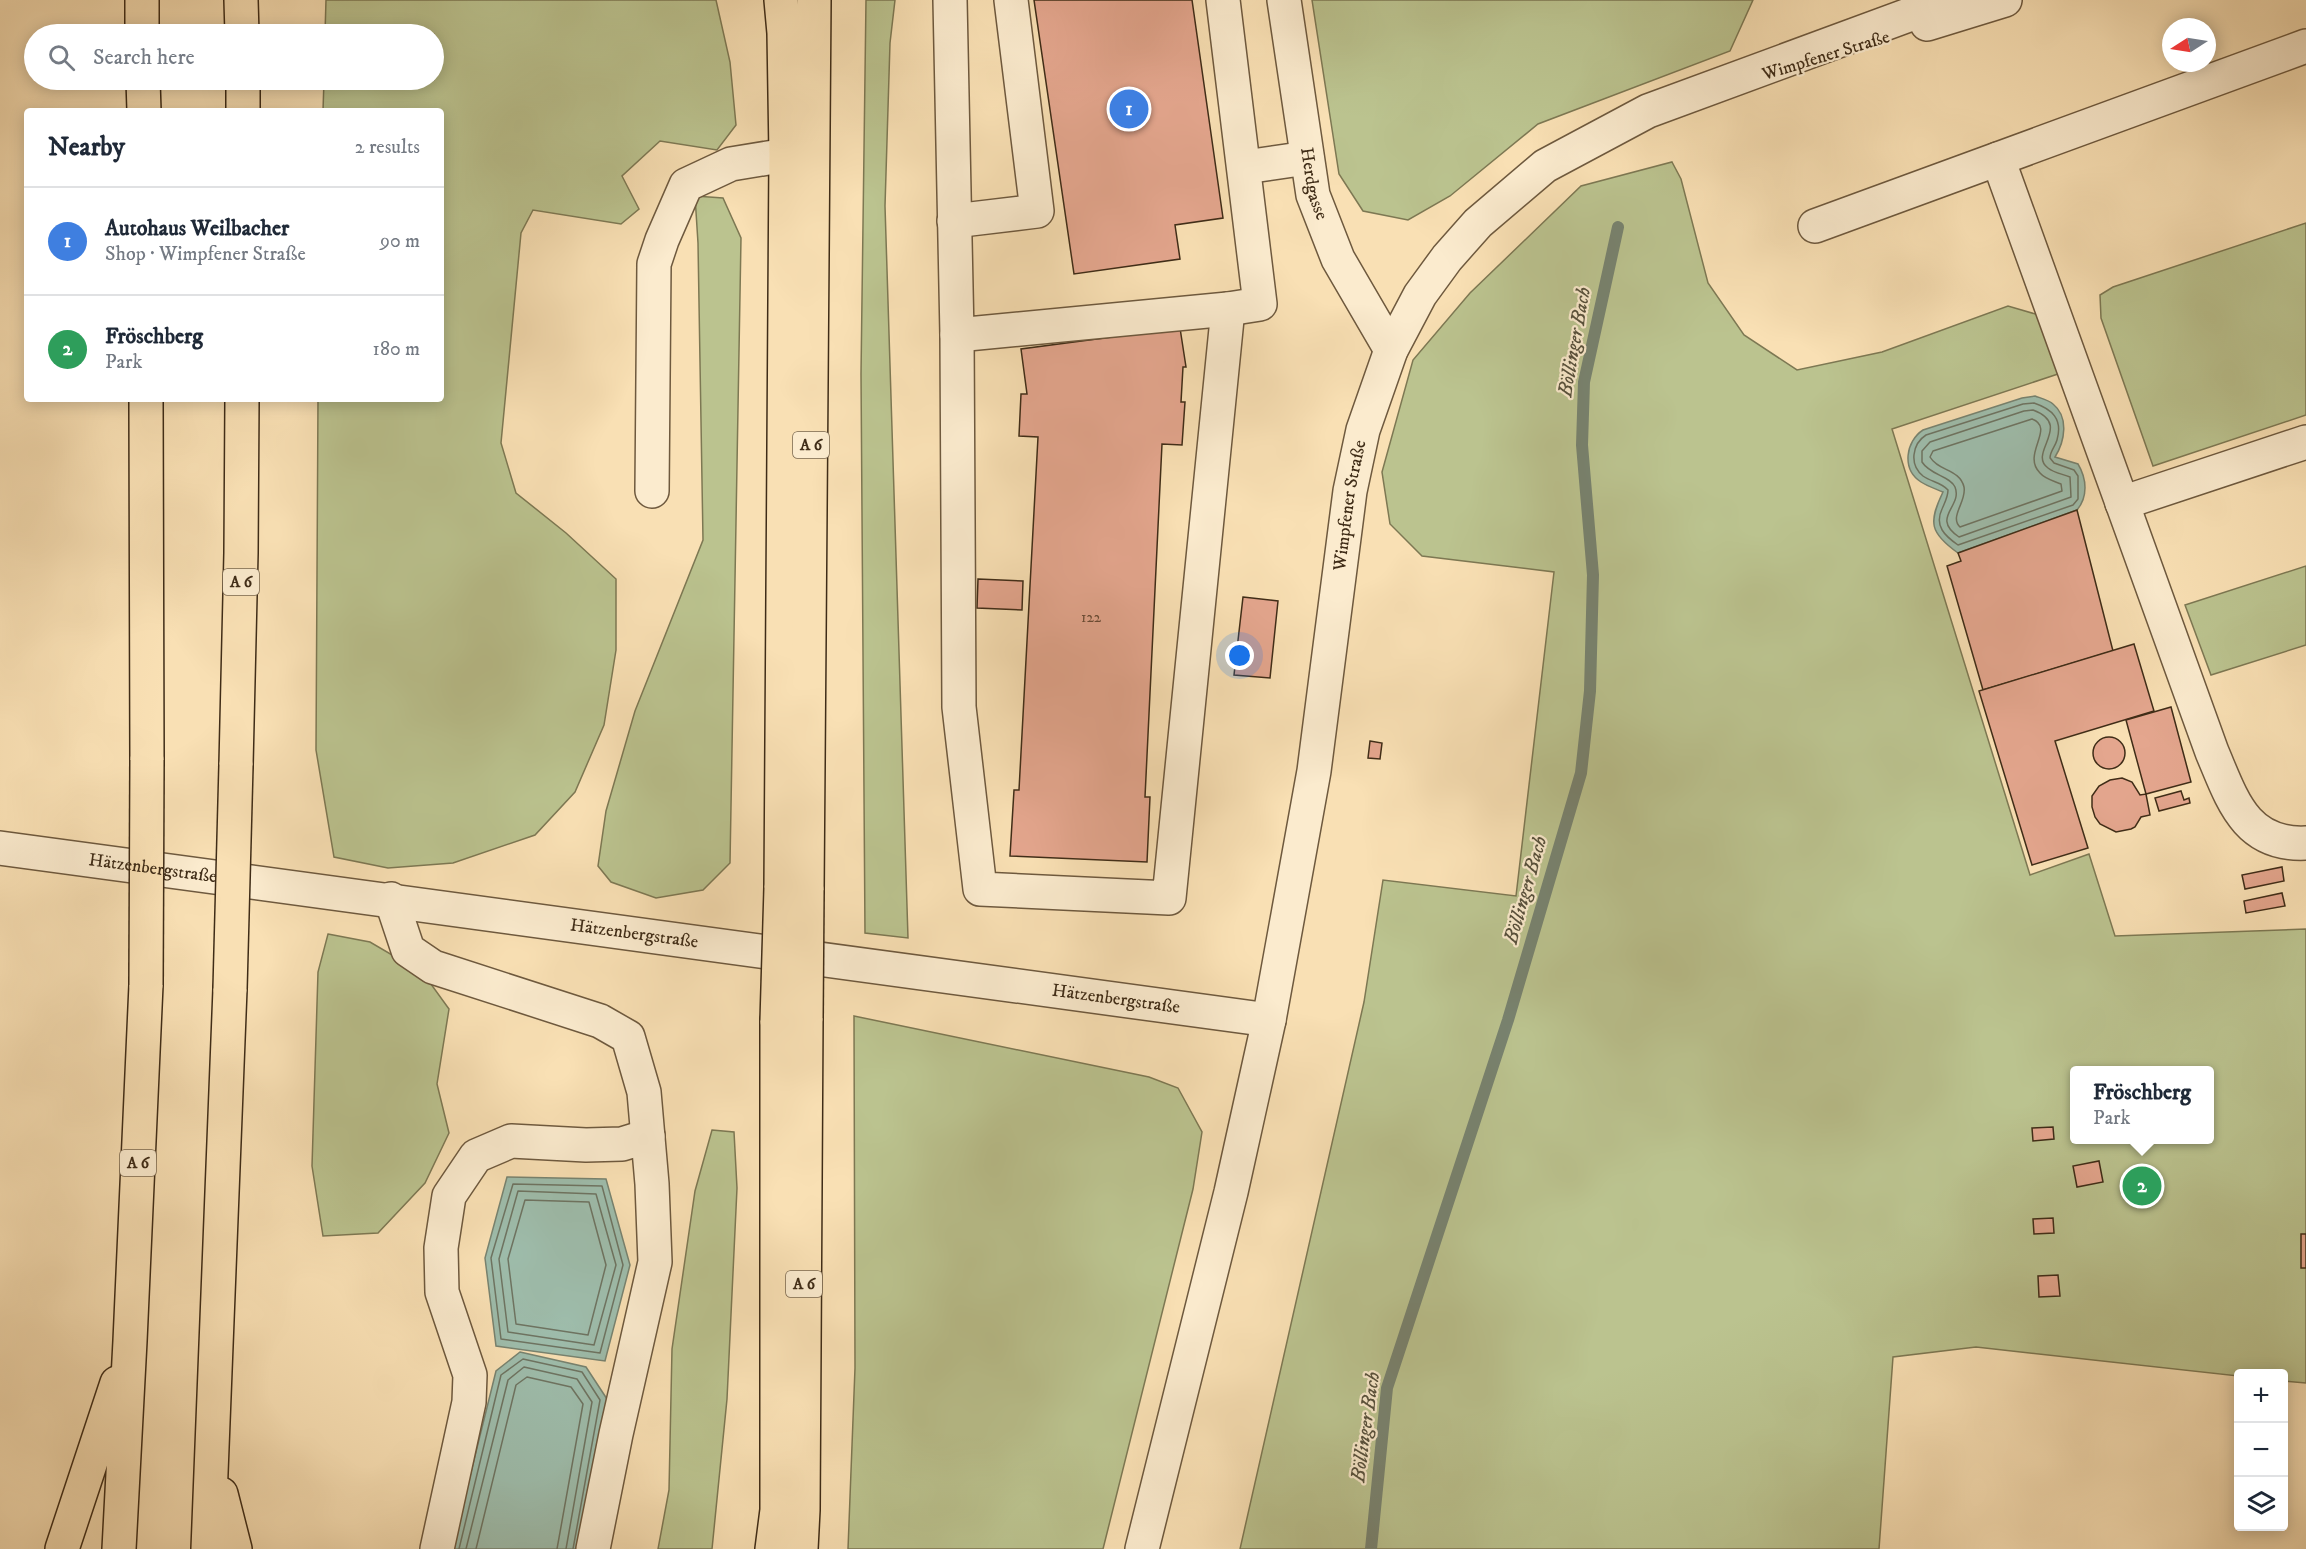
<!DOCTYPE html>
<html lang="en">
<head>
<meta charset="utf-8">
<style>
	:root { --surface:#fff; --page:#f6f6f7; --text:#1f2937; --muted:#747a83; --line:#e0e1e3; --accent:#111827 }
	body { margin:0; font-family:"IM FELL DW Pica",serif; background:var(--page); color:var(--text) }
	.controls { position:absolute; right:18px; bottom:18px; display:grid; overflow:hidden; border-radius:6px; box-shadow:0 3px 15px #0003 }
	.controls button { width:54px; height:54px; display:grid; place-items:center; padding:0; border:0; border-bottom:2px solid var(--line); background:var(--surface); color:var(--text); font:30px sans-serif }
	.compass { position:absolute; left:2162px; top:18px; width:54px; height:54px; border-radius:50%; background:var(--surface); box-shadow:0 3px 15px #0003; rotate:258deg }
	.you { position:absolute; left:1240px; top:656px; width:21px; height:21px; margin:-15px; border:4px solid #fff; border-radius:50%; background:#1a73e8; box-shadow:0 0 0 9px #1a73e833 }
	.badge { display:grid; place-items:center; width:39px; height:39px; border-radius:50%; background:var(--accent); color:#fff; font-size:20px; font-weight:700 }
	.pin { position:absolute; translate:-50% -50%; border:3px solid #fff; box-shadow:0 2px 6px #0006 }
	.popup { position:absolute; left:2070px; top:1066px; width:144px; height:78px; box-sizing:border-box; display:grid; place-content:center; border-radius:6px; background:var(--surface); filter:drop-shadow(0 2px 4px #0005); font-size:20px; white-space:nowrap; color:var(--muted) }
	.popup b { font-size:22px; color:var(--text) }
	.popup::after { content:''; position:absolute; left:50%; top:100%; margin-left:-12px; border:12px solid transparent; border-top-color:var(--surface) }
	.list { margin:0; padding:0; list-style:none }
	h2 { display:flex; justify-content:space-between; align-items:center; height:78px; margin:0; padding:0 24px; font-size:26px }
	h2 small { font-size:20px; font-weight:400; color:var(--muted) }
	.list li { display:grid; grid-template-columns:39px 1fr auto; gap:18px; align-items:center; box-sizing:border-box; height:108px; padding:0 24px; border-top:2px solid var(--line) }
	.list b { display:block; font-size:22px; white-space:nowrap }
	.list p { margin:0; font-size:20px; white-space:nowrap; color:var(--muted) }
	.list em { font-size:20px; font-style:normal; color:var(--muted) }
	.icon { flex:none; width:33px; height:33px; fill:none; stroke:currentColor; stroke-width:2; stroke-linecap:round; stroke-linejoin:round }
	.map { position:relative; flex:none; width:2306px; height:1549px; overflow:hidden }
	.search { position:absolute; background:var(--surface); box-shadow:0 3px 15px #0003; left:24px; top:24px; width:420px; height:66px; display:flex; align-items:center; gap:15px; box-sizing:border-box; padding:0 21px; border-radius:33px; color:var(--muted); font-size:22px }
	.panel { position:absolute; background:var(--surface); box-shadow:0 3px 15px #0003; left:24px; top:108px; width:420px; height:294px; border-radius:6px }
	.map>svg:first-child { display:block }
	.green { fill:#bbc38f; stroke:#7d7853; stroke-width:1.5; fill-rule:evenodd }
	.water { fill:#9ebdac; stroke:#788370; stroke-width:1.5 }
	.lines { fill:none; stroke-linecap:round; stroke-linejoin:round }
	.shore { stroke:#6e7462; stroke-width:1.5 }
	.stream { stroke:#788370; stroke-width:12 }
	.building { fill:#e4a68e; stroke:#3f2c17; stroke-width:1.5 }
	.minor-casing { stroke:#6e593e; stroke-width:36 }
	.highway-casing { stroke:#3f2c17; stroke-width:36 }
	.minor { stroke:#fbebce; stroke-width:33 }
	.highway { stroke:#f9e0b4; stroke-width:33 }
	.highway-bridge-casing { stroke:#3f2c17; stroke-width:36; stroke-linecap:butt }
	.highway-bridge { stroke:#f9e0b4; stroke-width:33 }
	.labels { text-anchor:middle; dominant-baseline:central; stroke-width:4.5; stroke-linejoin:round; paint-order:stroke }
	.number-label { font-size:15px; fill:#684a35 }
	.shield { fill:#fbebce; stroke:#77654e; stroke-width:1.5 }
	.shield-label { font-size:16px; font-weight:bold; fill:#3f2c17 }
	.street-label { font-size:18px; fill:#3f2c17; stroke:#fbebce }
	.water-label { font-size:20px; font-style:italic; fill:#57503c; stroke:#fbebce }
</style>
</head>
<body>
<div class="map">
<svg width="2306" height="1549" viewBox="0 0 2306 1549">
	<rect width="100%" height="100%" fill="#f9e0b4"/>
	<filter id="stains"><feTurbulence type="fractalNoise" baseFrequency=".00333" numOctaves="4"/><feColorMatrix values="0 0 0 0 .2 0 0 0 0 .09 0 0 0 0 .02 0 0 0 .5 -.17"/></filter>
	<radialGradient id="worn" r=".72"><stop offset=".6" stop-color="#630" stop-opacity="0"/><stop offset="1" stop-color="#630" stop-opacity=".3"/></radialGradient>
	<g class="green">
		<polygon points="326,0 716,0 730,62 736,125 717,150 660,141 622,176 639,209 621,224 533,210 521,233 501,443 516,493 566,533 616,579 616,650 604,725 575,792 535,835 453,863 388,868 334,857 316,750 318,399 441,399 441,111 323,111 324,80 434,80 434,34 325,34"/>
		<polygon points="866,0 895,0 890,43 885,206 908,938 865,933 861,374"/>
		<polygon points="1312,0 1753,0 1730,51 1538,124 1450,196 1408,220 1363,211 1339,174"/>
		<path d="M1672,162L1681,179L1708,283L1744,335L1797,370L1882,352L2008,306L2042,316L2064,372L1892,429L2030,875L2089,854L2115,936L2306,929V1383L2284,1381V1374H2238V1376L1976,1347L1893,1357L1879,1549H1240L1364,1002L1383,880L1516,896L1554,572L1422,556L1390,524L1382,472L1413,360L1470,293L1581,186ZM2074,1070H2210V1140H2074Z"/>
		<polygon points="695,196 723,198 741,238 730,863 703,890 656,898 611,882 598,866 606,811 635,711 703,540 698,243"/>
		<polygon points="2306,223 2306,415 2153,466 2101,318 2100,295 2113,287"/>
		<polygon points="2306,566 2306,645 2211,675 2185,605"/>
		<polygon points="328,934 370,942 423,973 449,1009 437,1084 449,1133 425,1183 378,1233 323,1236 312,1166 318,972"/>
		<polygon points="854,1016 1149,1077 1178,1088 1202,1132 1193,1189 1103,1549 848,1549 855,1368"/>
		<polygon points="712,1130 734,1132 737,1188 727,1399 712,1549 658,1549 669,1490 672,1349 695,1191"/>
	</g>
	<g class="water">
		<path d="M2035,396C2040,398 2049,400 2053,404C2069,417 2065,441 2055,457L2078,464C2087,479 2088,497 2077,510L1958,553C1930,533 1928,523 1943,492C1936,489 1927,486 1921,482C1901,469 1906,441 1923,430L2022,398Z"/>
		<polygon points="507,1177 606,1179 630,1265 605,1361 496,1346 485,1258"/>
		<polygon points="520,1352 586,1367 607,1399 579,1549 452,1549 496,1371"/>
	</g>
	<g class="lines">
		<g class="shore">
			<path d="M2034,403C2052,409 2063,419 2057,440C2055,447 2050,451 2050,458L2054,463L2074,470L2078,476V499L2073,505L1958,545C1945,536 1934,526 1942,509C1945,502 1948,497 1948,490C1941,482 1931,482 1923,476C1909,465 1912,444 1926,435L2023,404Z"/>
			<path d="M2033,410C2074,425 2027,453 2048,468C2054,473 2063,474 2070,477L2071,497L1959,537C1930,517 1963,507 1955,487C1950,476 1930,475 1922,462V451L1930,442L2024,411Z"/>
			<path d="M2032,419C2056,428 2021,454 2040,473C2045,479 2054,481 2061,484L2062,491L1960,527C1949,517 1967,501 1964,487C1960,469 1938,471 1930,457L1933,451Z"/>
			<polygon points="513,1184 602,1186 623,1265 600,1353 501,1339 491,1258"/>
			<polygon points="518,1191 596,1194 616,1265 594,1345 508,1332 499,1259"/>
			<polygon points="525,1200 589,1202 606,1265 588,1335 516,1324 508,1259"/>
			<polyline points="459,1549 501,1375 523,1359 582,1372 600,1400 573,1549"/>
			<polyline points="466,1549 508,1380 524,1367 577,1379 592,1402 566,1549"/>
			<polyline points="476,1549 516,1385 527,1377 571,1387 583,1404 557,1549"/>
		</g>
		<polyline class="stream" points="1371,1549 1387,1388 1508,1020 1581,773 1590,691 1593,575 1582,445 1584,382 1618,227"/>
	</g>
	<g class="building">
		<polygon points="1034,0 1192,0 1223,218 1175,225 1180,259 1074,274"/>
		<polygon points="1180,328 1186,367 1183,367 1181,402 1185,402 1182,445 1162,444 1145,797 1150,797 1147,862 1010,856 1014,790 1019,790 1038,437 1019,436 1021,394 1027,394 1021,349"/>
		<polygon points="2077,510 2113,651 1983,690 1947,566 1961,561 1958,553"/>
		<polygon points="978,579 1023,581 1022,610 977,608"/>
		<polygon points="1243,597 1278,601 1270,678 1234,675"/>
		<polygon points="2134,644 2154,711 2055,741 2088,848 2032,865 1979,691"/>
		<polygon points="2171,707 2191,782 2146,794 2126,720"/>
		<circle cx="2109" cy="753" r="16"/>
		<polygon points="1370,741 1382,743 1380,759 1368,758"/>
		<polygon points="2122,778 2132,782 2140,795 2146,794 2150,815 2141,817 2135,827 2131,829 2116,832 2100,824 2095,817 2092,807 2092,796 2099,786 2110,780"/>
		<polygon points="2181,791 2184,800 2189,798 2190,803 2159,811 2155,798"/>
		<polygon points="2282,867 2284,881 2245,889 2242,875"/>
		<polygon points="2282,893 2285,906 2246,913 2244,901"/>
		<polygon points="2053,1127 2054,1139 2033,1141 2032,1128"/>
		<polygon points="2099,1161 2103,1182 2077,1187 2073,1166"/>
		<polygon points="2053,1218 2054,1233 2034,1234 2033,1219"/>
		<rect x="2301" y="1234" width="5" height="34"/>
		<polygon points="2058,1275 2060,1296 2039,1297 2038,1276"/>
	</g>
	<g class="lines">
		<defs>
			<g id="minor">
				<polyline points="950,0 957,335 1228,309 1260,304 1223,0"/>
				<path id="s1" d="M1284,0L1313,195L1338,259L1391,350"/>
				<polyline points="1927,24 2005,0"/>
				<path d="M1998,159L2212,752C2232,799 2245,846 2306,843"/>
				<polyline points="1245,167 1307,158"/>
				<polyline points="954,221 1037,211 1011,0"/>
				<polyline points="1815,226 2306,46"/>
				<polyline points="957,335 959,707 980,889 1169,898 1228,309"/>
				<polyline points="652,491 654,264 662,240 686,185 731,164 786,155"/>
				<polyline points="2122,503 2306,442"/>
				<path id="s2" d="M0,848L1269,1020"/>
				<polyline points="391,899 408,950 433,967 600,1021 628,1037 644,1092 652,1184 655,1262 616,1434 593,1549"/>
				<polyline points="437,1549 469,1402 470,1375 442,1292 441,1248 449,1196 476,1156 511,1141 586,1145 622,1144 648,1136"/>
				<path id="s3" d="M1142,1549L1231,1192L1269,1020L1314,771L1350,491L1363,430L1391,350L1420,295L1447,258L1478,223L1545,166L1648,111L1949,0"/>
			</g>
			<g id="highway">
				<polyline points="142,0 142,34"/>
				<polyline points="241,0 242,34"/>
				<polyline points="143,80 144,111"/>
				<polyline points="243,111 243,80"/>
				<polyline points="146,399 147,760"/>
				<polyline points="236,765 241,553 242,399"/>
				<polyline points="781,888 786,155 784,33 781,0"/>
				<polyline points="807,890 814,0"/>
				<polyline points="221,1494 235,1549"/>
				<polyline points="62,1549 117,1383"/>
				<polyline points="119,1549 130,1341 146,985"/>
				<polyline points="208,1549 230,989"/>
				<polyline points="772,1549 777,1510 777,1021"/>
				<polyline points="801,1549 803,1510 806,1018"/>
			</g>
		</defs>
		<use href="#minor" class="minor-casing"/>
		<use href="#highway" class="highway-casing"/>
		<use href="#minor" class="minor"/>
		<use href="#highway" class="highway"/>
		<defs>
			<g id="highway-bridge">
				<polyline points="146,985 147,760"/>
				<polyline points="230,989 236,765"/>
				<polyline points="806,1018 807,890"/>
				<polyline points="777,1021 781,888"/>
			</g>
		</defs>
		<use href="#highway-bridge" class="highway-bridge-casing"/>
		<use href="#highway-bridge" class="highway-bridge"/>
	</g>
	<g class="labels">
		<g class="number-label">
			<text x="1091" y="617">122</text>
		</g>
		<g class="shield">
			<rect x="793" y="432" width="36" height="26" rx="4.5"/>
			<rect x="223" y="569" width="36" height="26" rx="4.5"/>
			<rect x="120" y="1150" width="36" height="26" rx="4.5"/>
			<rect x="786" y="1271" width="36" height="26" rx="4.5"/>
		</g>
		<g class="shield-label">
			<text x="811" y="445">A 6</text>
			<text x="241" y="582">A 6</text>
			<text x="138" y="1163">A 6</text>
			<text x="804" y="1284">A 6</text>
		</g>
		<g class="street-label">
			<text transform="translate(1826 56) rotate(-17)">Wimpfener Straße</text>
			<text stroke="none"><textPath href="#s1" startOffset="186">Herdgasse</textPath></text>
			<text stroke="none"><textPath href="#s3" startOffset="1065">Wimpfener Straße</textPath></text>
			<text stroke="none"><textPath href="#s2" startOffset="154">Hätzenbergstraße</textPath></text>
			<text stroke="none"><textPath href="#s2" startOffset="640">Hätzenbergstraße</textPath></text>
			<text stroke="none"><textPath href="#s2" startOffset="1126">Hätzenbergstraße</textPath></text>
		</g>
		<g class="water-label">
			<text transform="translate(1575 342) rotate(-80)">Böllinger Bach</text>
			<text transform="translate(1526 890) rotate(-74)">Böllinger Bach</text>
			<text transform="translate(1366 1427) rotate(-82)">Böllinger Bach</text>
		</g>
	</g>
	<rect width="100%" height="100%" filter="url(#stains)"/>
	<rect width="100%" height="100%" fill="url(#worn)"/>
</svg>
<div class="controls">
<button>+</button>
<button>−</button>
<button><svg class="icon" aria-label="layers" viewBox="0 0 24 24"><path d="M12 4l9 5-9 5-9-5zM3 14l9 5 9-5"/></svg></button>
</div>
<svg class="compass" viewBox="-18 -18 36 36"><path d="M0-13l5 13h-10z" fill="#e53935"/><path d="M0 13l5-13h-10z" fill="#747a83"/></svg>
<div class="you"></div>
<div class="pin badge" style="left:1129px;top:109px;background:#3f7fe0">1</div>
<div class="pin badge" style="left:2142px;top:1186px;background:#2e9e5b">2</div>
<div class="popup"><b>Fröschberg</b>Park</div>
<div class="search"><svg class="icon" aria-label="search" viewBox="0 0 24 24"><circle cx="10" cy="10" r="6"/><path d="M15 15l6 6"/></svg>Search here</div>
<section class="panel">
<h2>Nearby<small>2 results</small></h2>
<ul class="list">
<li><span class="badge" style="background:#3f7fe0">1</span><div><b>Autohaus Weilbacher</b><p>Shop · Wimpfener Straße</p></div><em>90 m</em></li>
<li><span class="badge" style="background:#2e9e5b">2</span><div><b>Fröschberg</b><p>Park</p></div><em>180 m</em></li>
</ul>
</section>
</div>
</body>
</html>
